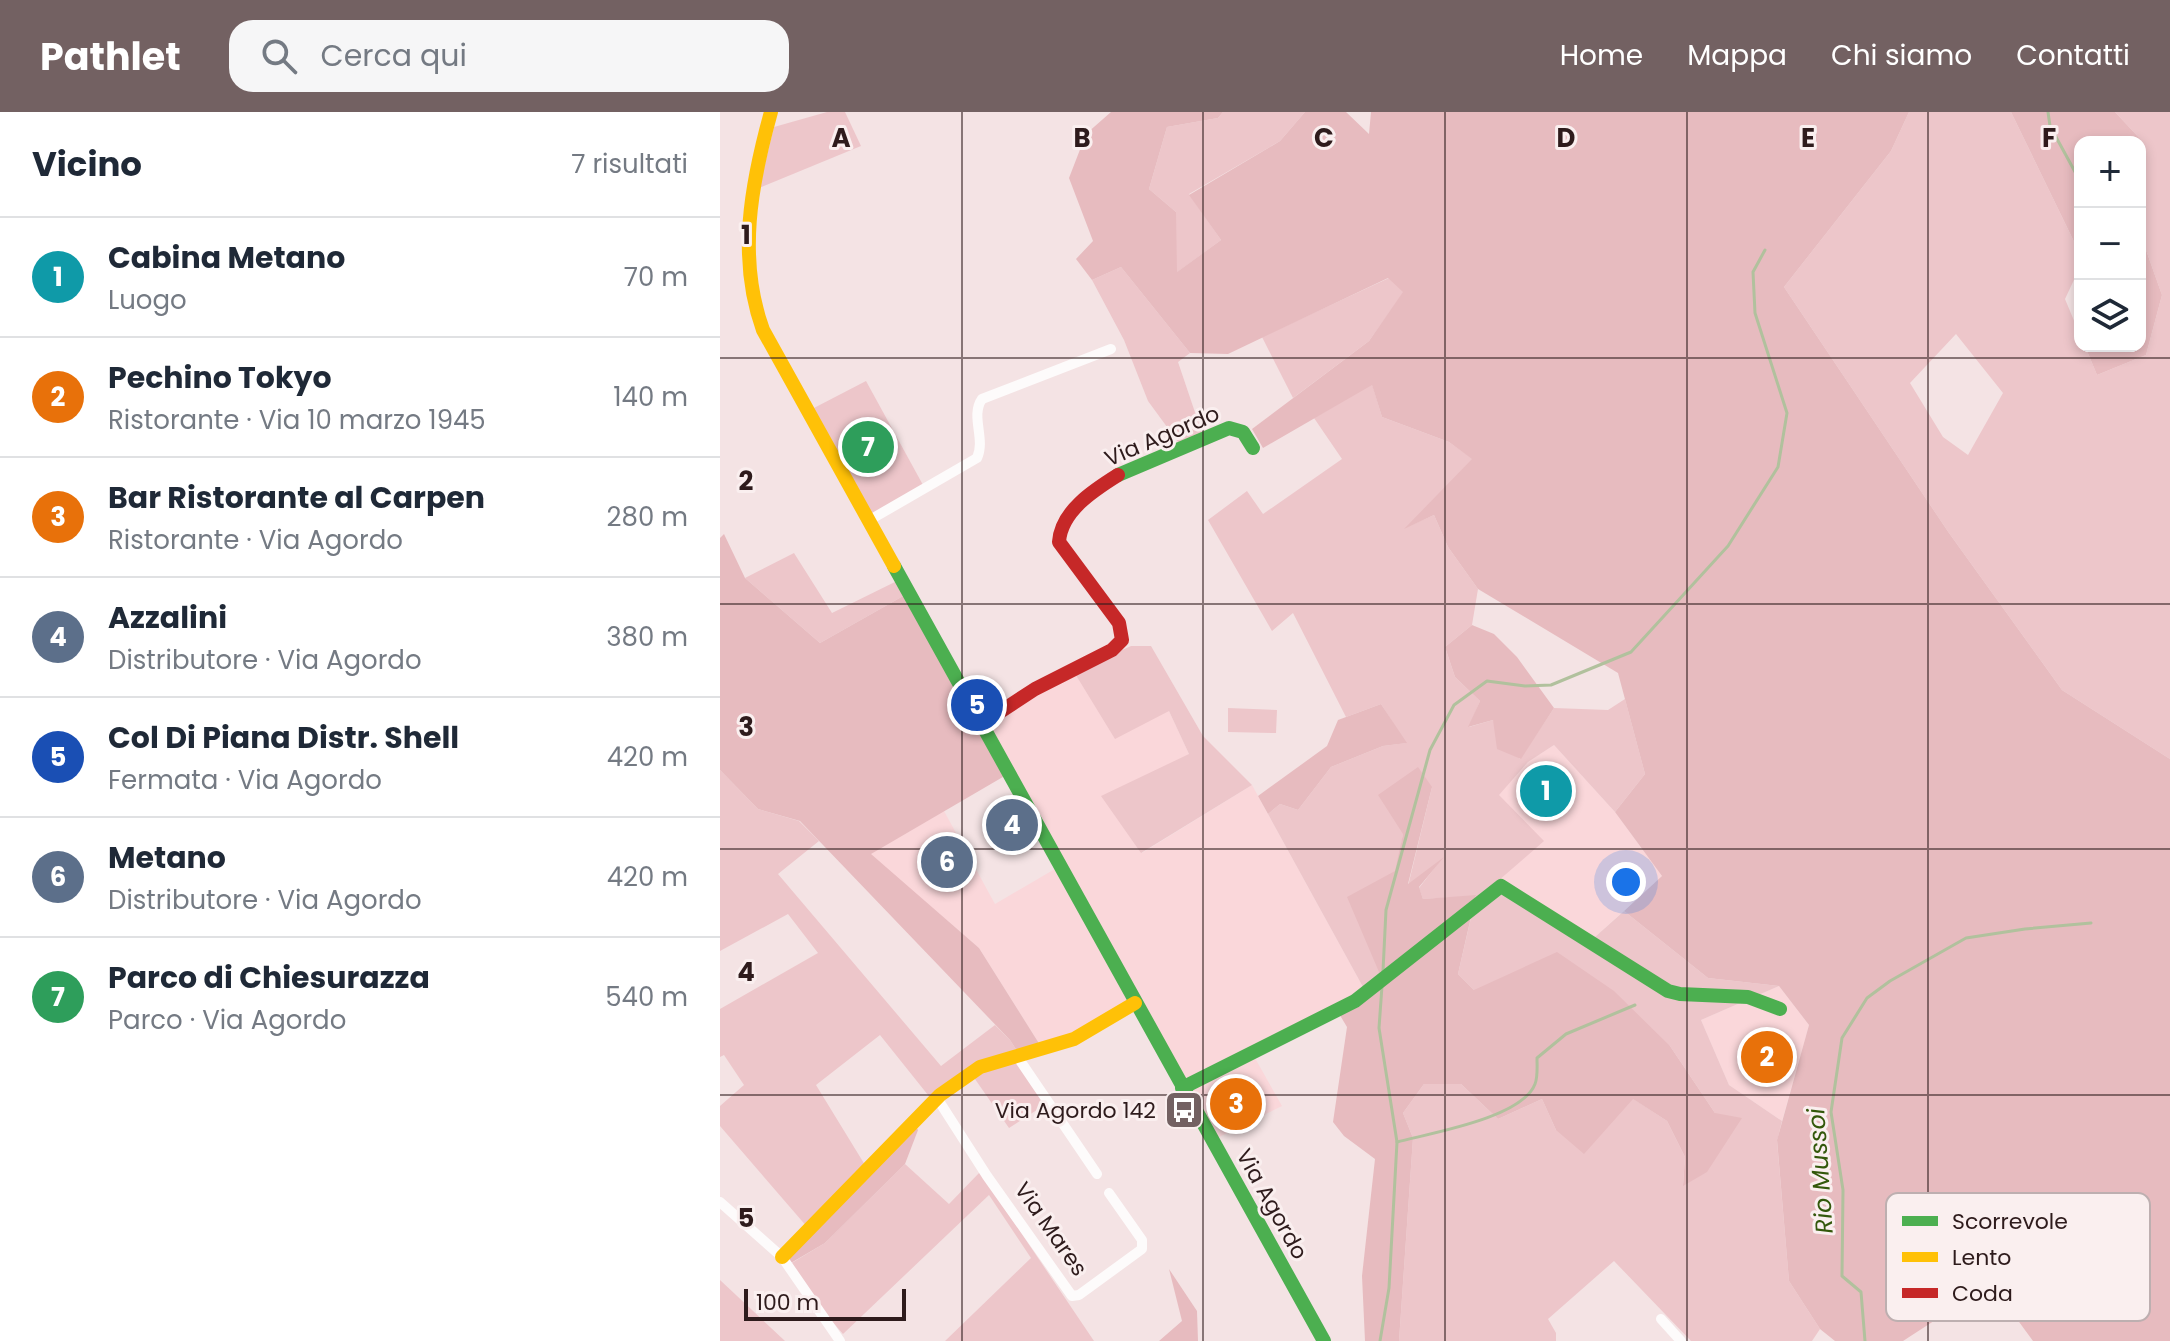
<!DOCTYPE html>
<html lang="it">
<head>
<meta charset="utf-8">
<style>
	:root { --surface:#fff; --page:#f6f6f7; --text:#1f2937; --muted:#747a83; --line:#e0e1e3; --accent:#736162 }
	body { margin:0; font-family:Poppins,sans-serif; background:var(--page); color:var(--text) }
	.controls { position:absolute; right:24px; top:24px; display:grid; overflow:hidden; border-radius:16px; box-shadow:0 4px 12px #0003 }
	.controls button { width:72px; height:72px; display:grid; place-items:center; padding:0; border:0; border-bottom:2px solid var(--line); background:var(--surface); color:var(--text); font:40px sans-serif }
	.scale { position:absolute; left:24px; bottom:20px; width:162px; box-sizing:border-box; padding-left:8px; border:4px solid #2e1b1c; border-top:0; font-size:22px; line-height:28px; white-space:nowrap; color:#2e1b1c; -webkit-text-stroke:6px #faefef; paint-order:stroke }
	.you { position:absolute; left:906px; top:770px; width:28px; height:28px; margin:-20px; border:6px solid #fff; border-radius:50%; background:#1a73e8; box-shadow:0 0 0 12px #1a73e833 }
	.badge { display:grid; place-items:center; width:52px; height:52px; border-radius:50%; background:var(--accent); color:#fff; font-size:26px; font-weight:700 }
	.pin { position:absolute; translate:-50% -50%; border:4px solid #fff; box-shadow:0 2px 8px #0006 }
	.list { margin:0; padding:0; list-style:none }
	h2 { display:flex; justify-content:space-between; align-items:center; height:104px; margin:0; padding:0 32px; font-size:34px }
	h2 small { font-size:26px; font-weight:400; color:var(--muted) }
	.list li { display:grid; grid-template-columns:52px 1fr auto; gap:24px; align-items:center; box-sizing:border-box; height:120px; padding:0 32px; border-top:2px solid var(--line) }
	.list b { display:block; font-size:30px; white-space:nowrap }
	.list p { margin:0; font-size:26px; white-space:nowrap; color:var(--muted) }
	.list em { font-size:26px; font-style:normal; color:var(--muted) }
	.icon { flex:none; width:44px; height:44px; fill:none; stroke:currentColor; stroke-width:2; stroke-linecap:round; stroke-linejoin:round }
	.map { position:relative; flex:none; width:1450px; height:1229px; overflow:hidden }
	header { display:flex; align-items:center; gap:48px; box-sizing:border-box; height:112px; padding:0 40px; background:var(--accent); color:#fff }
	header strong { font-size:38px }
	nav { display:flex; gap:44px; margin-inline-start:auto; font-size:28px }
	.search { width:560px; height:72px; background:var(--page); display:flex; align-items:center; gap:20px; box-sizing:border-box; padding:0 28px; border-radius:24px; color:var(--muted); font-size:30px }
	main { display:flex }
	aside { flex:1; background:var(--surface) }
	.map>svg:first-child { display:block }
	.built { fill:#fad7da }
	.green { fill:#edc6ca; fill-rule:evenodd }
	.forest { fill:#e7bbbf }
	.lines { fill:none; stroke-linecap:round; stroke-linejoin:round }
	.stream { stroke:#b1c19d; stroke-width:3 }
	.street { stroke:#fdfbfb; stroke-width:10 }
	.fast { stroke:#4caf50; stroke-width:14 }
	.slow { stroke:#ffc107; stroke-width:14 }
	.jam { stroke:#c62828; stroke-width:14 }
	.grid { fill:none; stroke:#2e1b1c; stroke-width:2; stroke-opacity:0.55 }
	.labels { text-anchor:middle; dominant-baseline:central; stroke-width:6; stroke-linejoin:round; paint-order:stroke }
	.street-label { font-size:22px; fill:#2e1b1c; stroke:#faefef }
	.poi-label { font-size:22px; fill:#2e1b1c; stroke:#faefef; text-anchor:end }
	.water-label { font-size:24px; font-style:italic; fill:#33580b; stroke:#faefef }
	.key { fill:#faefef; stroke:#bdafb0; stroke-width:2 }
	.key-label { font-size:22px; fill:#2e1b1c }
	.grid-label { font-size:26px; text-anchor:middle; font-weight:bold; fill:#2e1b1c; stroke:#faefef; stroke-width:6; stroke-linejoin:round; paint-order:stroke }
</style>
</head>
<body>
<header>
<strong>Pathlet</strong>
<div class="search"><svg class="icon" aria-label="search" viewBox="0 0 24 24"><circle cx="10" cy="10" r="6"/><path d="M15 15l6 6"/></svg>Cerca qui</div>
<nav><a>Home</a><a>Mappa</a><a>Chi siamo</a><a>Contatti</a></nav>
</header>
<main>
<aside>
<h2>Vicino<small>7 risultati</small></h2>
<ul class="list">
<li><span class="badge" style="background:#0f9aa8">1</span><div><b>Cabina Metano</b><p>Luogo</p></div><em>70 m</em></li>
<li><span class="badge" style="background:#e8710a">2</span><div><b>Pechino Tokyo</b><p>Ristorante · Via 10 marzo 1945</p></div><em>140 m</em></li>
<li><span class="badge" style="background:#e8710a">3</span><div><b>Bar Ristorante al Carpen</b><p>Ristorante · Via Agordo</p></div><em>280 m</em></li>
<li><span class="badge" style="background:#5c6f8a">4</span><div><b>Azzalini</b><p>Distributore · Via Agordo</p></div><em>380 m</em></li>
<li><span class="badge" style="background:#1a4fb4">5</span><div><b>Col Di Piana Distr. Shell</b><p>Fermata · Via Agordo</p></div><em>420 m</em></li>
<li><span class="badge" style="background:#5c6f8a">6</span><div><b>Metano</b><p>Distributore · Via Agordo</p></div><em>420 m</em></li>
<li><span class="badge" style="background:#2e9e5b">7</span><div><b>Parco di Chiesurazza</b><p>Parco · Via Agordo</p></div><em>540 m</em></li>
</ul>
</aside>
<div class="map">
<svg width="1450" height="1229" viewBox="0 0 1450 1229">
	<rect width="100%" height="100%" fill="#f4e3e4"/>
	<g class="built">
		<polygon points="354,560 449,599 469,642 422,741 532,673 643,875 632,886 531,939 562,994 495,1027 416,887 352,924 320,933 259,836 150,742 224,699 275,792 340,754 263,614"/>
		<polygon points="834,633 895,700 942,764 875,825 777,770 778,683 808,650"/>
		<polygon points="1059,874 1089,913 1062,1009 1009,973 981,908"/>
	</g>
	<g class="green">
		<polygon points="107,0 125,0 141,34 39,76 54,15"/>
		<polygon points="503,0 585,0 560,29 469,82 501,128 456,161 456,100 429,77 447,15 498,6"/>
		<path d="M1189,0H1291L1360,142V155L1345,187L1360,223V234H1365L1377,263L1426,243L1442,183L1420,121V39L1424,31L1395,0H1450V647L1342,578L1229,421L1064,175L1171,39ZM1236,222L1283,281L1248,343L1223,325L1190,271Z"/>
		<polygon points="401,155 470,241 458,250 483,324 461,334 428,289 404,228 372,168"/>
		<polygon points="669,166 684,180 649,229 573,286 542,225"/>
		<polygon points="146,269 203,373 151,403 92,297"/>
		<polygon points="652,272 662,305 729,330 753,347 687,415 714,403 728,435 758,477 752,513 725,535 735,565 760,589 749,615 773,608 800,647 834,596 888,598 905,587 925,662 895,700 834,633 808,650 779,683 824,729 778,769 875,825 904,799 988,866 1059,874 981,908 1009,973 1062,1009 1057,1029 1069,1169 1100,1217 1092,1229 971,1229 894,1149 828,1207 836,1221 836,1229 679,1229 693,1026 683,1001 704,972 741,972 778,1007 822,987 836,1018 912,986 947,1009 965,1045 963,1073 995,1001 950,934 754,878 738,862 756,784 703,787 699,776 720,749 688,774 712,675 683,722 659,860 643,875 548,702 560,692 578,698 611,655 663,634 686,631 661,592 626,605 573,501 552,519 488,408 527,379 543,402 622,347 594,306"/>
		<polygon points="74,441 112,501 185,465 192,479 100,531 25,466"/>
		<polygon points="411,534 431,534 483,624 532,673 421,741 381,684 469,642 449,599 395,627 354,560"/>
		<polygon points="508,596 557,598 556,621 508,620"/>
		<polygon points="0,658 38,697 79,709 99,729 58,762 221,954 275,913 290,928 329,990 289,1016 248,957 212,988 160,923 96,973 145,1053 88,1116 0,1014 0,994 24,973 4,943 0,945 0,897 98,841 68,802 0,839"/>
		<polygon points="185,1052 229,1092 260,1060 374,1229 225,1229 311,1146 269,1083 123,1222 65,1155 105,1131"/>
		<polygon points="0,1168 65,1229 0,1229"/>
	</g>
	<g class="forest">
		<polygon points="391,0 503,0 498,6 447,15 429,77 456,100 457,160 501,128 469,83 560,29 585,0 626,0 649,22 651,0 1189,0 1171,39 1064,175 1229,421 1342,578 1450,647 1450,1229 1313,1229 1264,1162 1220,1205 1183,1229 1115,1229 1100,1217 1069,1169 1057,1028 1089,913 1059,874 988,866 904,799 942,764 895,700 925,662 898,561 758,477 728,435 714,403 684,417 752,347 729,330 662,305 652,273 543,336 532,317 649,229 683,180 668,166 508,242 470,241 401,155 372,168 356,147 373,129 349,66 366,22"/>
		<polygon points="1291,0 1395,0 1424,31 1420,39 1420,30 1360,30 1360,142"/>
		<polygon points="1420,121 1442,183 1426,243 1377,263 1365,234 1420,234"/>
		<polygon points="4,422 25,466 100,531 192,479 288,662 151,742 259,836 320,933 297,939 290,928 80,709 38,697 0,658 0,426"/>
		<polygon points="752,513 774,522 797,545 834,596 801,647 777,637 773,608 748,615 760,589 735,565 725,535"/>
		<polygon points="661,592 687,631 663,634 611,655 578,698 560,692 548,702 538,684 607,634 618,608"/>
		<polygon points="698,655 712,675 688,772 724,745 699,775 703,787 756,783 738,862 754,878 837,840 894,879 950,934 995,1001 1022,1006 987,1060 963,1074 965,1045 947,1009 913,987 864,1042 836,1018 822,987 778,1007 741,972 704,972 683,1001 693,1026 679,1229 645,1229 642,1164 655,1047 624,1024 613,1010 627,915 615,895 632,886 659,860 627,785 675,759 683,722 658,683"/>
		<polygon points="192,1008 198,1018 185,1052 105,1131 64,1155 58,1148"/>
		<polygon points="449,1157 477,1199 478,1229 439,1229 462,1209"/>
	</g>
	<g class="lines">
		<g class="stream">
			<polyline points="1328,0 1330,14 1360,69"/>
			<polyline points="663,859 666,798 710,638 734,593 767,569 805,574 831,573 911,540 1008,434 1058,355 1067,301 1035,201 1033,160 1045,138"/>
			<path d="M677,1030C711,1021 802,1006 815,972C818,965 817,954 817,946L846,922L915,893"/>
			<polyline points="660,1229 669,1176 677,1030 659,916 662,874"/>
			<polyline points="1145,1229 1141,1180 1122,1164 1123,1078 1111,1000 1122,926 1147,886 1170,869 1246,826 1305,817 1371,811"/>
		</g>
		<g class="street">
			<path d="M148,409L257,346C266,327 250,304 262,287L391,237"/>
			<polyline points="297,944 377,1062"/>
			<polyline points="217,986 267,1064 352,1184 359,1183 422,1137 422,1128 389,1081"/>
			<polyline points="0,1090 62,1145 120,1229"/>
			<polyline points="941,1207 961,1229"/>
		</g>
		<g class="fast">
			<polyline points="398,363 509,316 523,320 533,336"/>
			<polyline points="174,454 604,1229"/>
			<polyline points="462,976 635,889 781,774 948,879 960,882 1028,885 1060,897"/>
		</g>
		<g class="slow">
			<path d="M51,0C31,72 17,146 43,218L174,454"/>
			<polyline points="62,1145 220,983 260,955 354,927 415,891"/>
		</g>
		<path class="jam" d="M260,613L315,577L392,538L402,528L399,511L339,430C341,399 374,378 398,363"/>
	</g>
	<path class="grid" d="M242,0V1229M483,0V1229M725,0V1229M967,0V1229M1208,0V1229M0,246H1450M0,492H1450M0,737H1450M0,983H1450"/>
	<defs>
		<symbol id="bus-square" viewBox="-11 -11 22 22"><rect x="-9" y="-9" width="18" height="18" rx="4" fill="#736162" stroke="#faefef"/><path d="M-5-6H5V4H4V6H2V4H-2V6H-4V4H-5ZM-3.5-4V0h7V-4ZM-3.5 1.2v1.5H-2V1.2ZM2 1.2v1.5H3.5V1.2Z" fill="#fff"/></symbol>
	</defs>
	<g fill-rule="evenodd">
		<use href="#bus-square" x="442" y="976" width="44" height="44"/>
	</g>
	<g class="labels">
		<g class="street-label">
			<text transform="translate(442 324) rotate(-23)">Via Agordo</text>
			<text transform="translate(552 1092) rotate(61)">Via Agordo</text>
			<text transform="translate(331 1117) rotate(55)">Via Mares</text>
		</g>
		<g class="poi-label">
			<text x="436" y="998">Via Agordo 142</text>
		</g>
		<g class="water-label">
			<text transform="translate(1100 1059) rotate(-94)">Rio Mussoi</text>
		</g>
	</g>
	<rect x="1166" y="1081" width="264" height="128" rx="12" class="key"/>
	<rect x="1182" y="1104" width="36" height="10" fill="#4caf50"/>
	<rect x="1182" y="1140" width="36" height="10" fill="#ffc107"/>
	<rect x="1182" y="1176" width="36" height="10" fill="#c62828"/>
	<g class="key-label">
		<text x="1232" y="1117">Scorrevole</text>
		<text x="1232" y="1153">Lento</text>
		<text x="1232" y="1189">Coda</text>
	</g>
	<g class="grid-label">
		<text x="121" y="35">A</text>
		<text x="362" y="35">B</text>
		<text x="604" y="35">C</text>
		<text x="846" y="35">D</text>
		<text x="1088" y="35">E</text>
		<text x="1329" y="35">F</text>
		<text x="26" y="132">1</text>
		<text x="26" y="378">2</text>
		<text x="26" y="624">3</text>
		<text x="26" y="869">4</text>
		<text x="26" y="1115">5</text>
	</g>
</svg>
<div class="controls">
<button>+</button>
<button>−</button>
<button><svg class="icon" aria-label="layers" viewBox="0 0 24 24"><path d="M12 4l9 5-9 5-9-5zM3 14l9 5 9-5"/></svg></button>
</div>
<div class="scale">100 m</div>
<div class="you"></div>
<div class="pin badge" style="left:826px;top:679px;background:#0f9aa8">1</div>
<div class="pin badge" style="left:1047px;top:945px;background:#e8710a">2</div>
<div class="pin badge" style="left:516px;top:992px;background:#e8710a">3</div>
<div class="pin badge" style="left:292px;top:713px;background:#5c6f8a">4</div>
<div class="pin badge" style="left:257px;top:593px;background:#1a4fb4">5</div>
<div class="pin badge" style="left:227px;top:750px;background:#5c6f8a">6</div>
<div class="pin badge" style="left:148px;top:335px;background:#2e9e5b">7</div>
</div>
</main>
</body>
</html>
